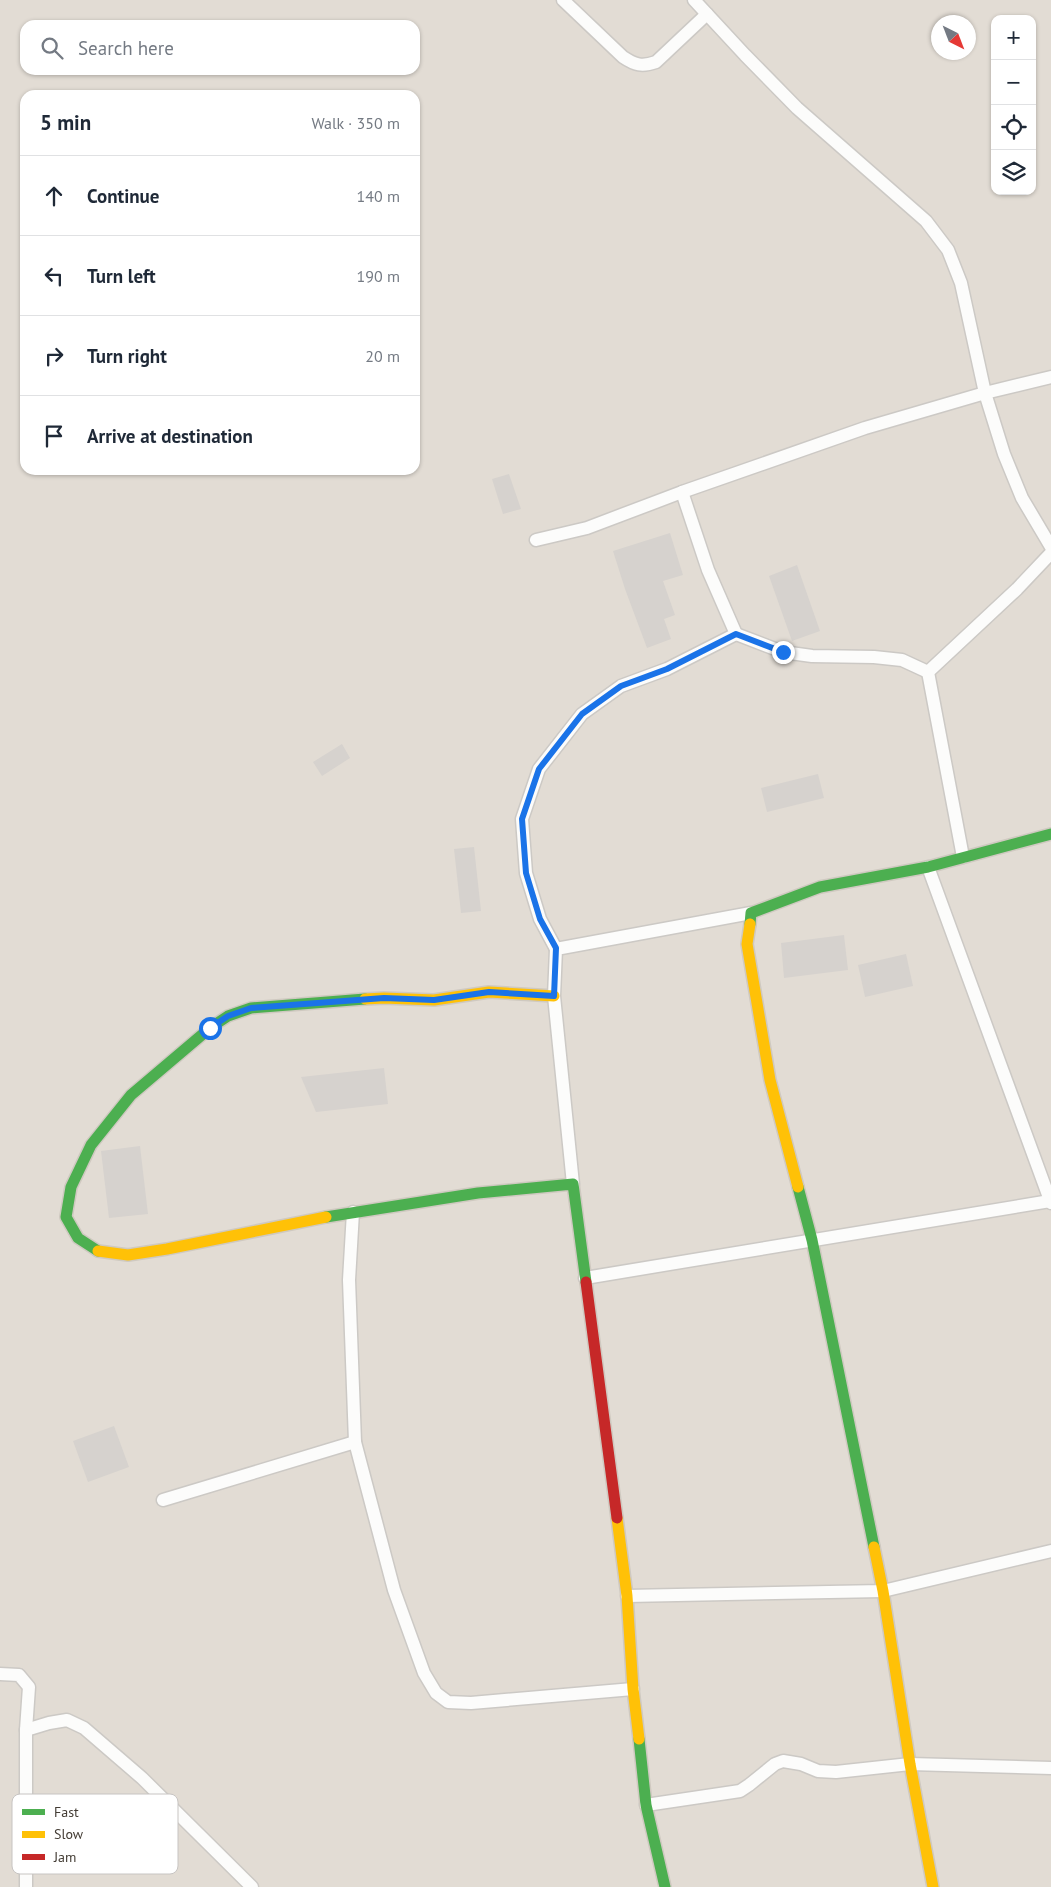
<!DOCTYPE html>
<html lang="en">
<head>
<meta charset="utf-8">
<style>
	:root { --surface:#fff; --page:#f6f6f7; --text:#1f2937; --muted:#747a83; --line:#e0e1e3 }
	body { margin:0; font-family:"PT Sans",sans-serif; background:var(--page); color:var(--text) }
	.controls { position:absolute; right:15px; top:15px; display:grid; overflow:hidden; border-radius:10px; box-shadow:0 1px 4px #0004 }
	.controls button { width:45px; height:45px; display:grid; place-items:center; padding:0; border:0; border-bottom:1px solid var(--line); background:var(--surface); color:var(--text); font:25px sans-serif }
	.compass { position:absolute; left:931px; top:15px; width:45px; height:45px; border-radius:50%; background:var(--surface); box-shadow:0 1px 4px #0004; rotate:138deg }
	.stop { position:absolute; width:15px; height:15px; margin:-11px; border:4px solid #1a73e8; border-radius:50%; background:#fff }
	.stop.end { background:#1a73e8; border-color:#fff; box-shadow:0 1px 5px #0008 }
	.list { margin:0; padding:0; list-style:none }
	h2 { display:flex; justify-content:space-between; align-items:center; height:65px; margin:0; padding:0 20px; font-size:21px }
	h2 small { font-size:16px; font-weight:400; color:var(--muted) }
	.list li { display:grid; grid-template-columns:32px 1fr auto; gap:15px; align-items:center; box-sizing:border-box; height:80px; padding:0 20px; border-top:1px solid var(--line) }
	.list b { display:block; font-size:19px; white-space:nowrap }
	.list em { font-size:16px; font-style:normal; color:var(--muted) }
	.icon { flex:none; width:28px; height:28px; fill:none; stroke:currentColor; stroke-width:2; stroke-linecap:round; stroke-linejoin:round }
	.map { position:relative; flex:none; width:1051px; height:1887px; overflow:hidden }
	.search { position:absolute; background:var(--surface); box-shadow:0 1px 4px #0004; left:20px; top:20px; width:400px; height:55px; display:flex; align-items:center; gap:12px; box-sizing:border-box; padding:0 18px; border-radius:15px; color:var(--muted); font-size:19px }
	.panel { position:absolute; background:var(--surface); box-shadow:0 1px 4px #0004; left:20px; top:90px; width:400px; height:385px; border-radius:15px }
	.map>svg:first-child { display:block }
	.residential { fill:#e2dcd4; fill-rule:evenodd }
	.building { fill:#d6d2ce }
	.lines { fill:none; stroke-linecap:round; stroke-linejoin:round }
	.street-casing { stroke:#ccc9c5; stroke-width:15 }
	.fast-casing { stroke:#cfc9c0; stroke-width:14 }
	.slow-casing { stroke:#cfc9c0; stroke-width:14 }
	.jam-casing { stroke:#cfc9c0; stroke-width:14 }
	.street { stroke:#fcfcfb; stroke-width:12 }
	.fast { stroke:#4caf50; stroke-width:11 }
	.slow { stroke:#ffc107; stroke-width:11 }
	.jam { stroke:#c62828; stroke-width:11 }
	.route { stroke:#1a73e8; stroke-width:6 }
	.key { fill:#fff; stroke:#c7c4c2; stroke-width:1 }
	.key-label { font-size:14px; fill:#433c34 }
</style>
</head>
<body>
<div class="map">
<svg width="1051" height="1887" viewBox="0 0 1051 1887">
	<rect width="100%" height="100%" fill="#eeebe7"/>
	<path class="residential" d="M0,0H1051V1887H0ZM995,19H1032V191H995ZM938,22H968V52H938ZM25,25H415V70H25ZM25,95H415V470H25Z"/>
	<g class="building">
		<polygon points="509,474 521,509 503,514 492,479"/>
		<polygon points="670,533 683,575 663,581 675,615 664,619 671,639 647,648 625,589 613,551"/>
		<polygon points="797,565 820,631 792,641 769,576"/>
		<polygon points="342,744 350,758 322,776 313,762"/>
		<polygon points="818,774 824,798 767,812 761,788"/>
		<polygon points="474,847 481,911 461,913 454,849"/>
		<polygon points="844,935 848,970 784,978 781,943"/>
		<polygon points="906,954 913,986 865,997 858,965"/>
		<polygon points="384,1068 388,1104 316,1112 301,1077"/>
		<polygon points="140,1146 148,1214 109,1218 101,1151"/>
		<polygon points="114,1426 129,1467 88,1482 73,1441"/>
	</g>
	<g class="lines">
		<defs>
			<g id="street">
				<path d="M563,0L623,57C635,65 642,67 656,62L707,14"/>
				<polyline points="694,0 745,55 797,108 926,221 948,250 961,283 985,393 1004,454 1022,498 1051,547"/>
				<polyline points="536,540 587,528 682,492 865,428 985,393 1051,377"/>
				<polyline points="736,634 783,652 812,656 874,657 902,660 928,672"/>
				<polyline points="963,857 928,672 1017,589 1051,553"/>
				<polyline points="928,867 1051,1203"/>
				<polyline points="556,949 540,919 526,873 522,819 539,769 582,714 621,686 667,669 736,634 708,570 682,492"/>
				<polyline points="573,1184 554,996 556,949 751,913"/>
				<polyline points="353,1212 349,1280 355,1442 394,1590 424,1673 436,1693 448,1702 471,1703 633,1689"/>
				<polyline points="585,1278 1050,1201"/>
				<polyline points="163,1500 355,1442"/>
				<polyline points="627,1596 883,1591 1051,1551"/>
				<polyline points="0,1674 19,1675 29,1687 26,1730 26,1887"/>
				<polyline points="26,1730 49,1723 67,1720 84,1728 142,1778 252,1887"/>
				<polyline points="646,1805 740,1791 749,1785 775,1764 783,1761 801,1764 818,1771 836,1772 910,1764 1051,1768"/>
			</g>
			<g id="fast">
				<polyline points="750,924 751,913 820,887 928,867 1051,834"/>
				<polyline points="798,1187 812,1240 874,1547"/>
				<polyline points="326,1217 478,1193 573,1184 586,1282"/>
				<polyline points="98,1251 78,1238 66,1217 71,1187 91,1145 131,1095 210,1028 228,1016 251,1008 365,999"/>
				<polyline points="639,1739 646,1805 665,1887"/>
			</g>
			<g id="slow">
				<polyline points="750,924 747,944 770,1080 798,1187"/>
				<polyline points="365,999 384,998 434,1000 489,992 554,996"/>
				<polyline points="98,1251 128,1255 167,1249 326,1217"/>
				<polyline points="617,1518 627,1596 633,1689 639,1739"/>
				<polyline points="874,1547 883,1591 910,1764 933,1887"/>
			</g>
			<polyline id="jam" points="586,1282 617,1518"/>
		</defs>
		<use href="#street" class="street-casing"/>
		<use href="#fast" class="fast-casing"/>
		<use href="#slow" class="slow-casing"/>
		<use href="#jam" class="jam-casing"/>
		<use href="#street" class="street"/>
		<use href="#fast" class="fast"/>
		<use href="#slow" class="slow"/>
		<use href="#jam" class="jam"/>
	</g>
	<g class="lines">
		<polyline class="route" points="210,1028 228,1016 251,1008 384,998 434,1000 489,992 554,996 556,948 540,919 526,873 522,819 539,769 582,714 621,686 667,669 736,634 783,652"/>
	</g>
	<rect x="12" y="1794" width="166" height="80" rx="8" class="key"/>
	<rect x="22" y="1809" width="23" height="6" fill="#4caf50"/>
	<rect x="22" y="1831" width="23" height="7" fill="#ffc107"/>
	<rect x="22" y="1854" width="23" height="6" fill="#c62828"/>
	<g class="key-label">
		<text x="54" y="1817">Fast</text>
		<text x="54" y="1839">Slow</text>
		<text x="54" y="1862">Jam</text>
	</g>
</svg>
<div class="controls">
<button>+</button>
<button>−</button>
<button><svg class="icon" aria-label="locate" viewBox="0 0 24 24"><circle cx="12" cy="12" r="6"/><path d="M12 2v4M12 18v4M2 12h4M18 12h4"/></svg></button>
<button><svg class="icon" aria-label="layers" viewBox="0 0 24 24"><path d="M12 4l9 5-9 5-9-5zM3 14l9 5 9-5"/></svg></button>
</div>
<svg class="compass" viewBox="-18 -18 36 36"><path d="M0-13l5 13h-10z" fill="#e53935"/><path d="M0 13l5-13h-10z" fill="#747a83"/></svg>
<div class="stop" style="left:210px;top:1028px"></div>
<div class="stop end" style="left:783px;top:652px"></div>
<div class="search"><svg class="icon" aria-label="search" viewBox="0 0 24 24"><circle cx="10" cy="10" r="6"/><path d="M15 15l6 6"/></svg>Search here</div>
<section class="panel">
<h2>5 min<small>Walk · 350 m</small></h2>
<ul class="list">
<li><svg class="icon" aria-label="ahead" viewBox="0 0 24 24"><path d="M12 20V5M6 11l6-6 6 6"/></svg><div><b>Continue</b></div><em>140 m</em></li>
<li><svg class="icon" aria-label="left" viewBox="0 0 24 24"><path d="M17 20v-9H6M10 6l-5 5 5 5"/></svg><div><b>Turn left</b></div><em>190 m</em></li>
<li><svg class="icon" aria-label="right" viewBox="0 0 24 24"><path d="M7 20v-9h11M14 6l5 5-5 5"/></svg><div><b>Turn right</b></div><em>20 m</em></li>
<li><svg class="icon" aria-label="arrive" viewBox="0 0 24 24"><path d="M6 21V4h12l-3 4 3 4H6"/></svg><div><b>Arrive at destination</b></div></li>
</ul>
</section>
</div>
</body>
</html>
